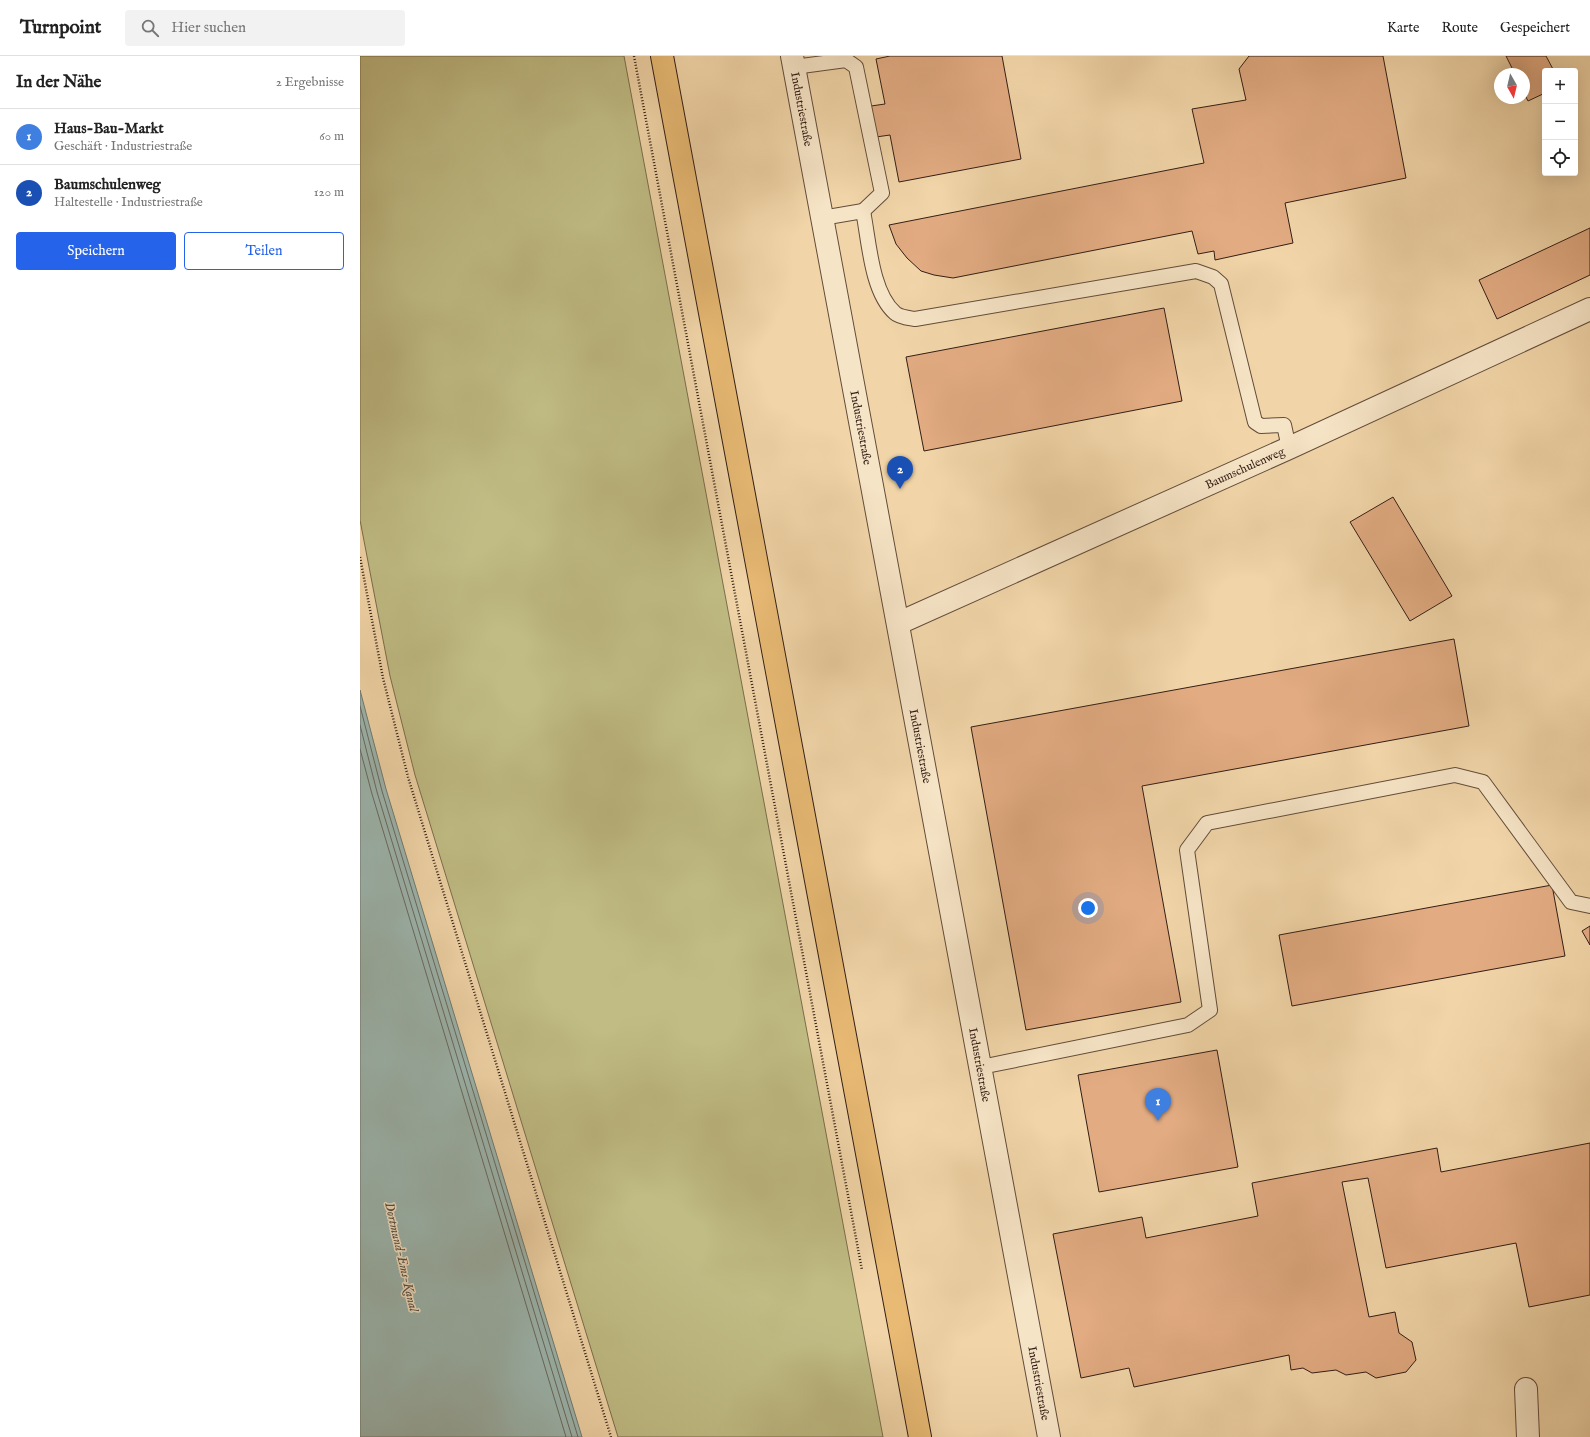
<!DOCTYPE html>
<html lang="de">
<head>
<meta charset="utf-8">
<style>
	:root { --surface:#fff; --page:#f2f2f2; --text:#222; --muted:#767676; --line:#e0e0e0; --accent:#2563eb }
	body { margin:0; font-family:"IM FELL English",serif; background:var(--page); color:var(--text) }
	.controls { position:absolute; right:12px; top:12px; display:grid; overflow:hidden; border-radius:4px; box-shadow:0 4px 16px #0002 }
	.controls button { width:36px; height:36px; display:grid; place-items:center; padding:0; border:0; border-bottom:1px solid var(--line); background:var(--surface); color:var(--text); font:20px sans-serif }
	.compass { position:absolute; left:1134px; top:12px; width:36px; height:36px; border-radius:50%; background:var(--surface); box-shadow:0 4px 16px #0002; rotate:172deg }
	.you { position:absolute; left:728px; top:852px; width:14px; height:14px; margin:-10px; border:3px solid #fff; border-radius:50%; background:#1a73e8; box-shadow:0 0 0 6px #1a73e833 }
	.badge { display:grid; place-items:center; width:26px; height:26px; border-radius:50%; background:var(--accent); color:#fff; font-size:13px; font-weight:700 }
	.pin { position:absolute; translate:-50% -33px; filter:drop-shadow(0 1px 2px #0008) }
	.pin::after { content:''; position:absolute; top:21px; width:14px; height:12px; background:inherit; clip-path:polygon(0 0,100% 0,50% 100%) }
	.list { margin:0; padding:0; list-style:none }
	h2 { display:flex; justify-content:space-between; align-items:center; height:52px; margin:0; padding:0 16px; font-size:17px }
	h2 small { font-size:13px; font-weight:400; color:var(--muted) }
	.list li { display:grid; grid-template-columns:26px 1fr auto; gap:12px; align-items:center; box-sizing:border-box; height:56px; padding:0 16px; border-top:1px solid var(--line) }
	.list b { display:block; font-size:15px; white-space:nowrap }
	.list p { margin:0; font-size:13px; white-space:nowrap; color:var(--muted) }
	.list em { font-size:13px; font-style:normal; color:var(--muted) }
	.actions { display:flex; gap:8px; padding:12px 16px }
	.actions a { flex:1; padding:9px 0; border:1px solid var(--accent); border-radius:4px; text-align:center; font-size:14px; color:var(--accent) }
	.actions .main { background:var(--accent); color:#fff }
	.icon { flex:none; width:22px; height:22px; fill:none; stroke:currentColor; stroke-width:2; stroke-linecap:round; stroke-linejoin:round }
	.map { position:relative; flex:none; width:1230px; height:1381px; overflow:hidden }
	header { display:flex; align-items:center; gap:24px; box-sizing:border-box; height:56px; padding:0 20px; background:var(--surface); border-bottom:1px solid var(--line) }
	header strong { font-size:19px }
	nav { display:flex; gap:22px; margin-inline-start:auto; font-size:14px }
	.search { width:280px; height:36px; background:var(--page); display:flex; align-items:center; gap:10px; box-sizing:border-box; padding:0 14px; border-radius:4px; color:var(--muted); font-size:15px }
	main { display:flex }
	aside { flex:1; background:var(--surface) }
	.map>svg:first-child { display:block }
	.green { fill:#c0bc84; stroke:#7a6d4c }
	.water { fill:#9cb7b0; stroke:#727a72 }
	.lines { fill:none; stroke-linecap:round; stroke-linejoin:round }
	.shore { stroke:#686a62; stroke-width:1 }
	.building { fill:#e2ab82; stroke:#331e15 }
	.lane-casing { stroke:#624c3a; stroke-width:16 }
	.street-casing { stroke:#624c3a; stroke-width:24 }
	.primary-casing { stroke:#331e15; stroke-width:24 }
	.path { stroke:#331e15; stroke-width:2.5; stroke-dasharray:1 2; stroke-linecap:butt }
	.lane { stroke:#f6e4c6; stroke-width:14 }
	.street { stroke:#f6e4c6; stroke-width:22 }
	.primary { stroke:#e8ba74; stroke-width:22 }
	.labels { text-anchor:middle; dominant-baseline:central; stroke-width:3; stroke-linejoin:round; paint-order:stroke }
	.street-label { font-size:12px; fill:#331e15; stroke:#f6e4c6 }
	.water-label { font-size:13px; font-style:italic; fill:#524c44; stroke:#f6e4c6 }
</style>
</head>
<body>
<header>
<strong>Turnpoint</strong>
<div class="search"><svg class="icon" aria-label="search" viewBox="0 0 24 24"><circle cx="10" cy="10" r="6"/><path d="M15 15l6 6"/></svg>Hier suchen</div>
<nav><a>Karte</a><a>Route</a><a>Gespeichert</a></nav>
</header>
<main>
<aside>
<h2>In der Nähe<small>2 Ergebnisse</small></h2>
<ul class="list">
<li><span class="badge" style="background:#3f7fe0">1</span><div><b>Haus-Bau-Markt</b><p>Geschäft · Industriestraße</p></div><em>60 m</em></li>
<li><span class="badge" style="background:#1a4fb4">2</span><div><b>Baumschulenweg</b><p>Haltestelle · Industriestraße</p></div><em>120 m</em></li>
</ul>
<div class="actions"><a class="main">Speichern</a><a>Teilen</a></div>
</aside>
<div class="map">
<svg width="1230" height="1381" viewBox="0 0 1230 1381">
	<rect width="100%" height="100%" fill="#f1d5a8"/>
	<filter id="stains"><feTurbulence type="fractalNoise" baseFrequency=".005" numOctaves="4"/><feColorMatrix values="0 0 0 0 .2 0 0 0 0 .09 0 0 0 0 .02 0 0 0 .5 -.17"/></filter>
	<radialGradient id="worn" r=".72"><stop offset=".6" stop-color="#630" stop-opacity="0"/><stop offset="1" stop-color="#630" stop-opacity=".3"/></radialGradient>
	<polygon class="green" points="0,0 264,0 523,1381 258,1381 55,719 30,620 0,464"/>
	<polygon class="water" points="0,634 26,733 222,1381 0,1381"/>
	<g class="lines">
		<g class="shore">
			<polyline points="0,650 22,735 218,1381"/>
			<polyline points="0,669 17,736 212,1381"/>
			<polyline points="0,693 12,738 206,1381"/>
		</g>
	</g>
	<g class="building">
		<polygon points="530,0 642,0 661,103 539,126 530,79 516,81 511,50 525,48 516,3"/>
		<polygon points="889,0 1023,0 1046,122 925,147 933,187 855,204 854,195 838,198 832,175 593,222 574,219 561,215 547,202 536,188 529,169 844,107 832,53 886,44 879,13"/>
		<polygon points="1146,0 1186,0 1194,15 1185,15 1185,37 1168,45 1164,37 1164,18 1155,18"/>
		<polygon points="1230,172 1230,219 1137,263 1119,224"/>
		<polygon points="804,252 822,345 564,395 546,301"/>
		<polygon points="1033,441 1092,540 1050,565 990,466"/>
		<polygon points="1094,583 1109,670 782,730 821,946 666,974 611,671"/>
		<polygon points="1192,829 1205,900 932,950 919,879"/>
		<polygon points="1230,870 1230,889 1222,875"/>
		<polygon points="857,994 878,1111 739,1136 718,1019"/>
		<polygon points="1230,1087 1230,1239 1169,1251 1156,1187 1026,1212 1008,1122 982,1126 1009,1261 1035,1256 1039,1277 1052,1286 1056,1304 1046,1316 1016,1322 1006,1316 986,1319 976,1314 952,1317 943,1312 931,1314 929,1299 774,1331 769,1312 721,1322 693,1178 782,1161 786,1182 898,1160 892,1127 1077,1092 1081,1116"/>
	</g>
	<g class="lines">
		<defs>
			<g id="lane">
				<polyline points="434,11 486,4 496,11 522,137 503,155"/>
				<path d="M462,162L503,155C509,184 511,236 535,257C539,261 549,262 555,263L836,215L853,221L861,228L895,366L901,370L924,369L929,392"/>
				<polyline points="621,1011 828,969 850,954 827,794 847,767 1095,719 1123,726 1211,846 1230,850"/>
			</g>
			<g id="street">
				<path id="s1" d="M432,0L689,1381"/>
				<path id="s2" d="M539,567L929,392L1230,253"/>
				<polyline points="1166,1333 1168,1381"/>
			</g>
			<polyline id="primary" points="302,0 560,1381"/>
		</defs>
		<use href="#lane" class="lane-casing"/>
		<use href="#street" class="street-casing"/>
		<use href="#primary" class="primary-casing"/>
		<g class="path">
			<polyline points="274,0 502,1214"/>
			<polyline points="0,501 23,622 48,721 251,1381"/>
		</g>
		<use href="#lane" class="lane"/>
		<use href="#street" class="street"/>
		<use href="#primary" class="primary"/>
	</g>
	<g class="labels">
		<g class="street-label">
			<text stroke="none"><textPath href="#s1" startOffset="54">Industriestraße</textPath></text>
			<text stroke="none"><textPath href="#s1" startOffset="378">Industriestraße</textPath></text>
			<text stroke="none"><textPath href="#s2" startOffset="379">Baumschulenweg</textPath></text>
			<text stroke="none"><textPath href="#s1" startOffset="702">Industriestraße</textPath></text>
			<text stroke="none"><textPath href="#s1" startOffset="1026">Industriestraße</textPath></text>
			<text stroke="none"><textPath href="#s1" startOffset="1350">Industriestraße</textPath></text>
		</g>
		<g class="water-label">
			<text transform="translate(41 1201) rotate(77)">Dortmund-Ems-Kanal</text>
		</g>
	</g>
	<rect width="100%" height="100%" filter="url(#stains)"/>
	<rect width="100%" height="100%" fill="url(#worn)"/>
</svg>
<div class="controls">
<button>+</button>
<button>−</button>
<button><svg class="icon" aria-label="locate" viewBox="0 0 24 24"><circle cx="12" cy="12" r="6"/><path d="M12 2v4M12 18v4M2 12h4M18 12h4"/></svg></button>
</div>
<svg class="compass" viewBox="-18 -18 36 36"><path d="M0-13l5 13h-10z" fill="#e53935"/><path d="M0 13l5-13h-10z" fill="#767676"/></svg>
<div class="you"></div>
<div class="pin badge" style="left:798px;top:1065px;background:#3f7fe0">1</div>
<div class="pin badge" style="left:540px;top:433px;background:#1a4fb4">2</div>
</div>
</main>
</body>
</html>
